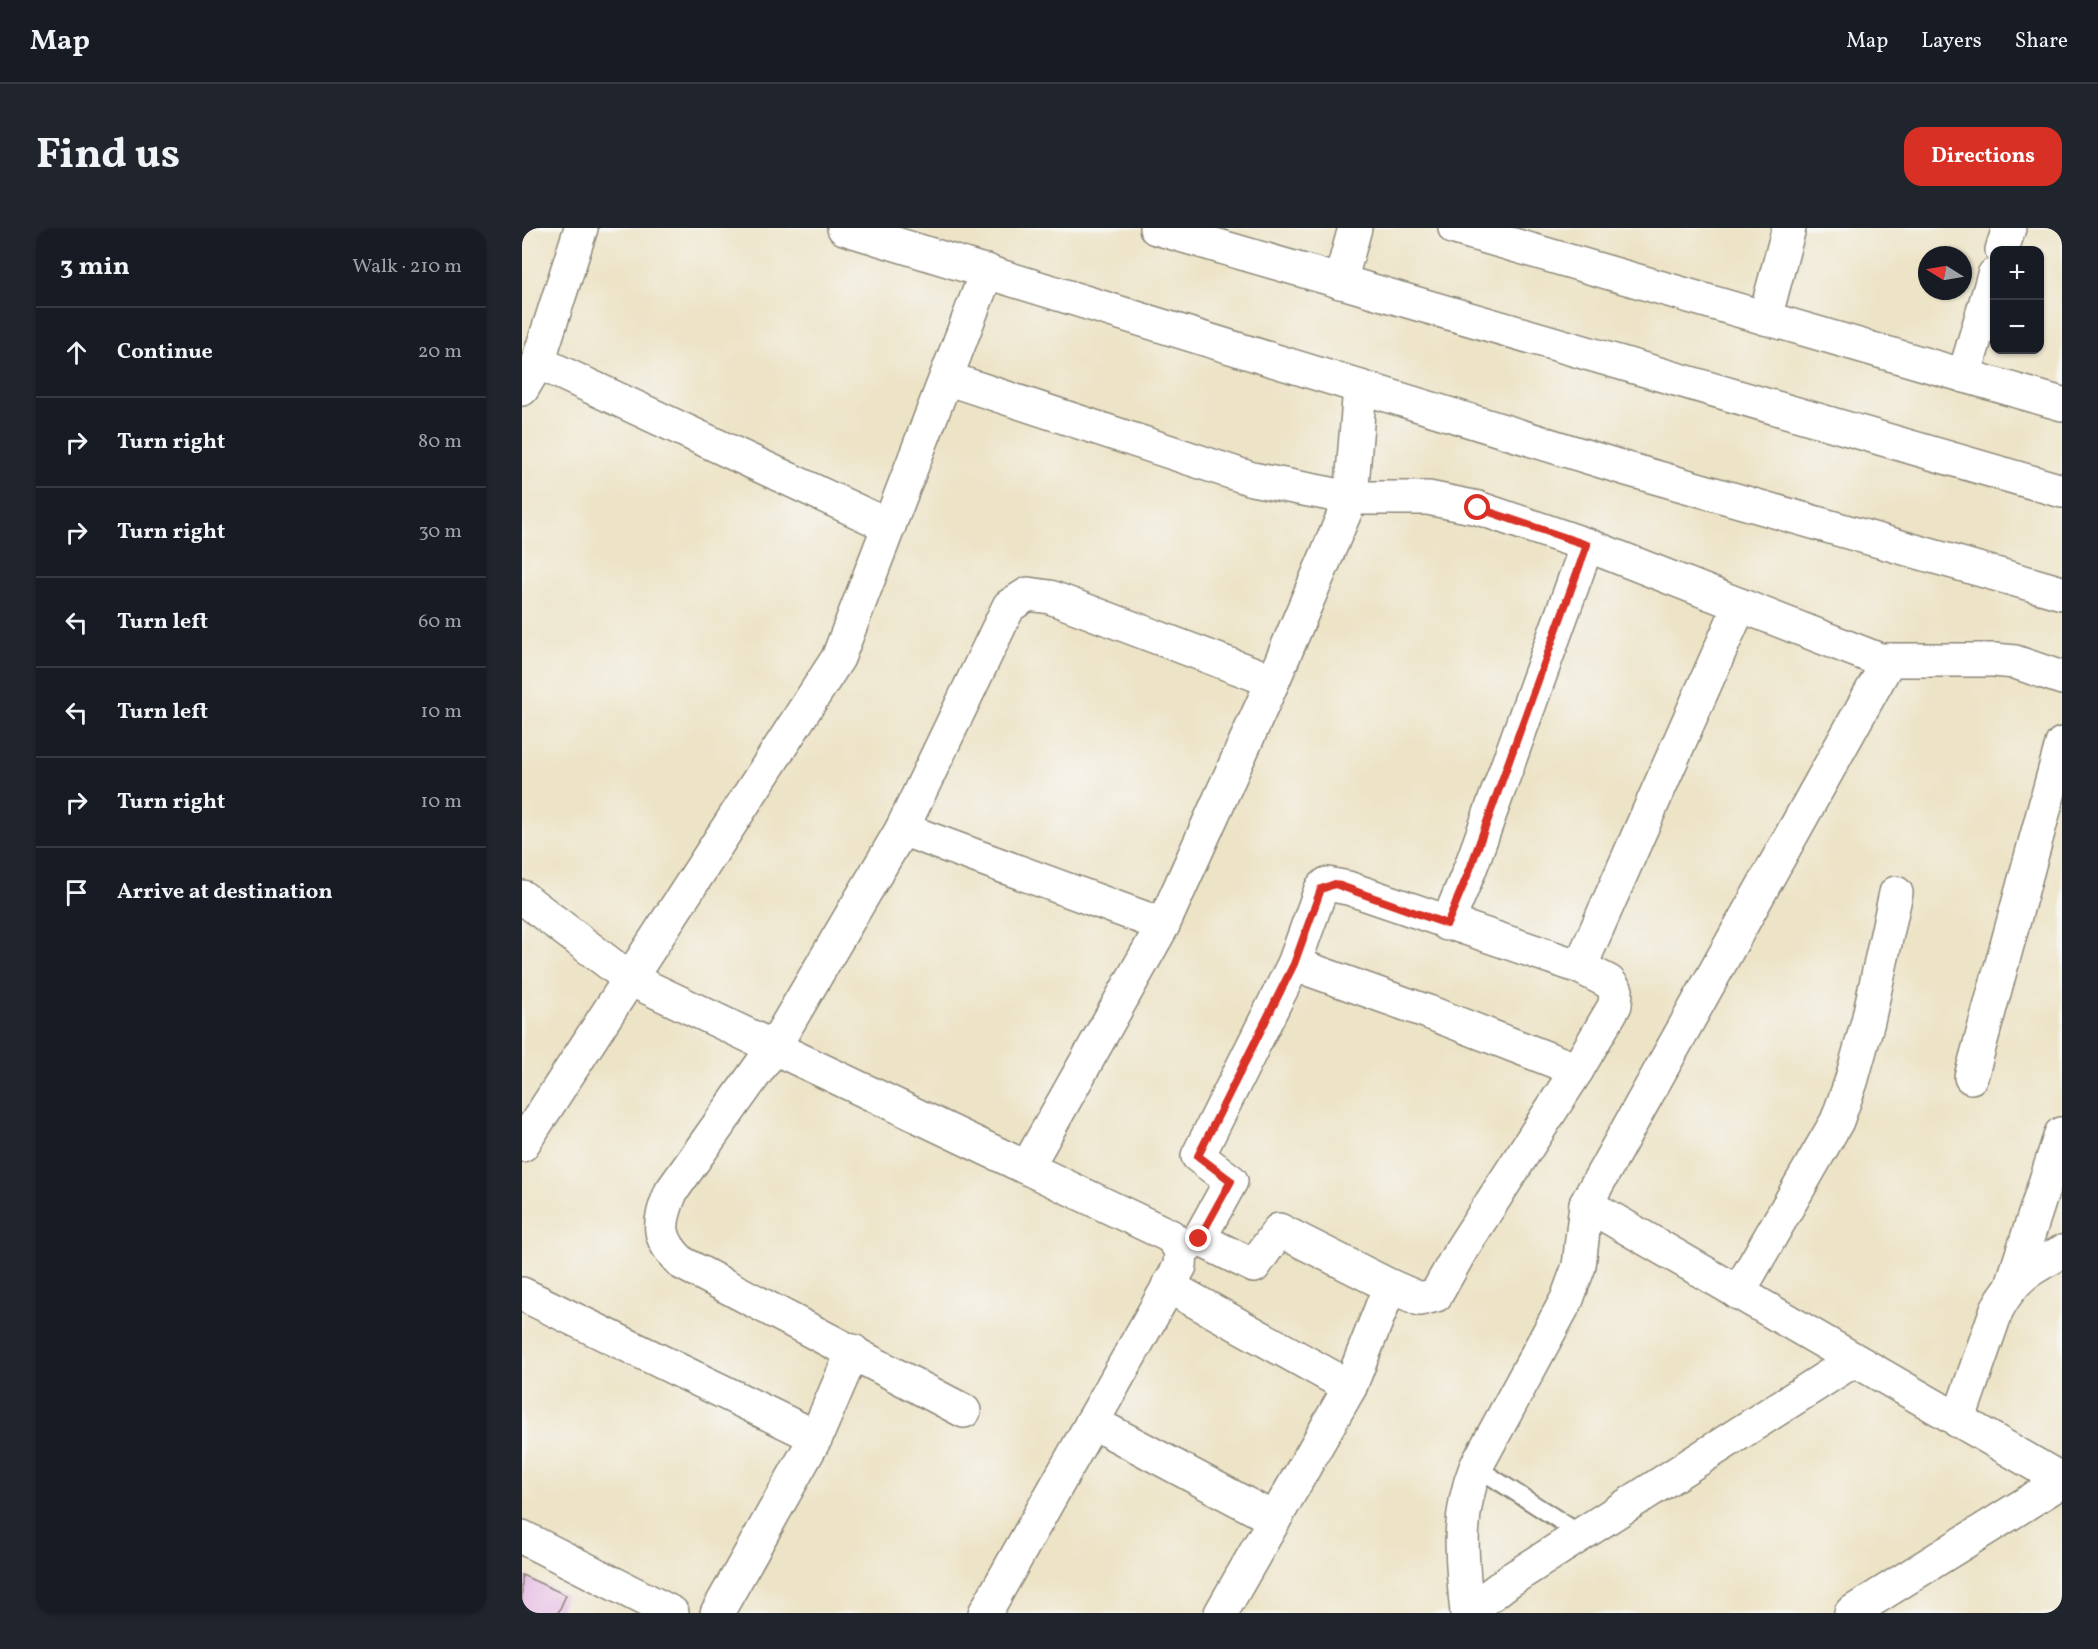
<!DOCTYPE html>
<html lang="en">
<head>
<meta charset="utf-8">
<style>
	:root { --surface:#171b24; --page:#20242c; --text:#f1f3f6; --muted:#9ea1a6; --line:#363941; --accent:#d93025 }
	body { margin:0; font-family:Vollkorn,serif; background:var(--page); color:var(--text) }
	.controls { position:absolute; right:18px; top:18px; display:grid; overflow:hidden; border-radius:12px; box-shadow:0 2px 4px #0004 }
	.controls button { width:54px; height:54px; display:grid; place-items:center; padding:0; border:0; border-bottom:2px solid var(--line); background:var(--surface); color:var(--text); font:30px sans-serif }
	.compass { position:absolute; left:1396px; top:18px; width:54px; height:54px; border-radius:50%; background:var(--surface); box-shadow:0 2px 4px #0004; rotate:281deg }
	.stop { position:absolute; width:18px; height:18px; margin:-14px; border:4px solid #d93025; border-radius:50%; background:#fff }
	.stop.end { background:#d93025; border-color:#fff; box-shadow:0 2px 6px #0008 }
	.list { margin:0; padding:0; list-style:none }
	h2 { display:flex; justify-content:space-between; align-items:center; height:78px; margin:0; padding:0 24px; font-size:26px }
	h2 small { font-size:20px; font-weight:400; color:var(--muted) }
	.list li { display:grid; grid-template-columns:39px 1fr auto; gap:18px; align-items:center; box-sizing:border-box; height:90px; padding:0 24px; border-top:2px solid var(--line) }
	.list b { display:block; font-size:22px; white-space:nowrap }
	.list em { font-size:20px; font-style:normal; color:var(--muted) }
	.icon { flex:none; width:33px; height:33px; fill:none; stroke:currentColor; stroke-width:2; stroke-linecap:round; stroke-linejoin:round }
	.map { position:relative; flex:none; width:1540px; height:1385px; overflow:hidden; border-radius:18px }
	header { display:flex; align-items:center; gap:36px; box-sizing:border-box; height:84px; padding:0 30px; background:var(--surface); border-bottom:2px solid var(--line) }
	header strong { font-size:28px }
	nav { display:flex; gap:33px; margin-inline-start:auto; font-size:21px }
	.intro { display:flex; align-items:center; justify-content:space-between; box-sizing:border-box; height:144px; padding:0 36px }
	h1 { margin:0; font-size:42px }
	.button { padding:15px 27px; border-radius:18px; background:var(--accent); color:#fff; font-size:21px; font-weight:700 }
	main { display:flex; gap:36px; padding:0 36px }
	aside { flex:1; background:var(--surface); border-radius:18px; box-shadow:0 2px 4px #0004 }
	.map>svg:first-child { display:block }
	.building { fill:#e3afe1 }
	.lines { fill:none; stroke-linecap:round; stroke-linejoin:round }
	.lane-casing { stroke:#8c8778; stroke-width:20 }
	.street-casing { stroke:#8c8778; stroke-width:36 }
	.lane { stroke:#fff; stroke-width:16 }
	.street { stroke:#fff; stroke-width:33 }
	.route { stroke:#d93025; stroke-width:8 }
</style>
</head>
<body>
<header>
<strong>Map</strong>
<nav><a>Map</a><a>Layers</a><a>Share</a></nav>
</header>
<div class="intro"><h1>Find us</h1><a class="button">Directions</a></div>
<main>
<aside>
<h2>3 min<small>Walk · 210 m</small></h2>
<ul class="list">
<li><svg class="icon" aria-label="ahead" viewBox="0 0 24 24"><path d="M12 20V5M6 11l6-6 6 6"/></svg><div><b>Continue</b></div><em>20 m</em></li>
<li><svg class="icon" aria-label="right" viewBox="0 0 24 24"><path d="M7 20v-9h11M14 6l5 5-5 5"/></svg><div><b>Turn right</b></div><em>80 m</em></li>
<li><svg class="icon" aria-label="right" viewBox="0 0 24 24"><path d="M7 20v-9h11M14 6l5 5-5 5"/></svg><div><b>Turn right</b></div><em>30 m</em></li>
<li><svg class="icon" aria-label="left" viewBox="0 0 24 24"><path d="M17 20v-9H6M10 6l-5 5 5 5"/></svg><div><b>Turn left</b></div><em>60 m</em></li>
<li><svg class="icon" aria-label="left" viewBox="0 0 24 24"><path d="M17 20v-9H6M10 6l-5 5 5 5"/></svg><div><b>Turn left</b></div><em>10 m</em></li>
<li><svg class="icon" aria-label="right" viewBox="0 0 24 24"><path d="M7 20v-9h11M14 6l5 5-5 5"/></svg><div><b>Turn right</b></div><em>10 m</em></li>
<li><svg class="icon" aria-label="arrive" viewBox="0 0 24 24"><path d="M6 21V4h12l-3 4 3 4H6"/></svg><div><b>Arrive at destination</b></div></li>
</ul>
</aside>
<div class="map">
<svg width="1540" height="1385" viewBox="0 0 1540 1385">
	<rect width="100%" height="100%" fill="#f6f6f2"/>
	<filter id="ink" filterUnits="userSpaceOnUse"><feTurbulence type="fractalNoise" baseFrequency=".0167" numOctaves="2"/><feDisplacementMap in="SourceGraphic" scale="12" xChannelSelector="R" yChannelSelector="G"/><feConvolveMatrix kernelMatrix="1 2 1 2 8 2 1 2 1" color-interpolation-filters="sRGB"/></filter>
	<filter id="wash" filterUnits="userSpaceOnUse"><feTurbulence type="fractalNoise" baseFrequency=".008" numOctaves="4" result="noise"/><feDisplacementMap in="SourceGraphic" scale="24" xChannelSelector="R" yChannelSelector="G"/><feGaussianBlur stdDeviation="1.35" result="paint"/><feColorMatrix in="noise" values="0 0 0 0 0 0 0 0 0 0 0 0 0 0 0 0 0 1.4 0 .05"/><feComposite in="paint" operator="in"/></filter>
	<g filter="url(#wash)">
		<rect width="100%" height="100%" fill="#ede3c6"/>
		<g id="blocks">
			<polygon class="building" points="0,1347 44,1367 36,1385 0,1385"/>
		</g>
	</g>
	<g filter="url(#ink)">
		<use href="#blocks" fill-opacity="0" stroke="#8c8778" stroke-width="1.5"/>
		<g class="lines">
			<defs>
				<polyline id="lane" points="954,1239 1060,1307"/>
				<g id="street">
					<polyline points="322,0 1105,241 1540,365"/>
					<polyline points="634,0 1540,263"/>
					<polyline points="933,0 1540,176"/>
					<polyline points="1480,22 1487,0"/>
					<polyline points="818,54 833,0"/>
					<polyline points="1243,90 1267,0"/>
					<polyline points="16,134 367,298"/>
					<polyline points="1442,148 1472,47"/>
					<polyline points="424,150 730,251 829,270 906,270 956,280 1065,317 1358,432 1472,432 1493,434 1540,450"/>
					<polyline points="0,161 16,134 59,0"/>
					<polyline points="380,601 641,697"/>
					<polyline points="0,669 108,751 648,1008 659,1021 658,1038 463,1385"/>
					<polyline points="925,696 948,641 1065,317"/>
					<polyline points="772,736 906,784 1055,842"/>
					<polyline points="1058,739 1218,377"/>
					<polyline points="1449,849 1540,516"/>
					<polyline points="0,917 316,430 465,43"/>
					<polyline points="505,939 641,697 751,453 829,270 838,159"/>
					<polyline points="1064,976 1540,1252"/>
					<polyline points="677,1011 732,1038 757,1002 868,1058"/>
					<polyline points="659,1021 677,1011 709,953 676,928 772,736 799,661 805,656 826,660 1058,739 1087,754 1094,763 1093,777 1055,842 939,1022 914,1067 898,1071 868,1058 828,1159 699,1385"/>
					<polyline points="1491,1054 1539,906"/>
					<polyline points="646,1058 828,1159"/>
					<polyline points="1216,1065 1315,893 1329,854 1346,793 1374,665"/>
					<polyline points="0,1066 294,1209"/>
					<path d="M442,1183L160,1035C134,1010 136,996 149,964L252,819L380,601L487,378L506,366L528,369L751,453"/>
					<path d="M1436,1193L1475,1081C1493,1048 1508,1041 1540,1024"/>
					<polyline points="570,1194 752,1291"/>
					<polyline points="0,1309 150,1385"/>
					<polyline points="195,1385 294,1209 331,1123"/>
					<path d="M945,1385C940,1333 934,1289 954,1239L1045,1071L1057,1038L1064,976L1367,432"/>
					<polyline points="945,1385 988,1352 1332,1132"/>
					<polyline points="1329,1385 1540,1253"/>
				</g>
			</defs>
			<use href="#lane" class="lane-casing"/>
			<use href="#street" class="street-casing"/>
			<use href="#lane" class="lane"/>
			<use href="#street" class="street"/>
		</g>
	</g>
	<g class="lines" filter="url(#ink)">
		<polyline class="route" points="677,1011 709,953 676,928 772,736 799,661 813,656 925,696 948,641 1065,317 956,280"/>
	</g>
</svg>
<div class="controls">
<button>+</button>
<button>−</button>
</div>
<svg class="compass" viewBox="-18 -18 36 36"><path d="M0-13l5 13h-10z" fill="#e53935"/><path d="M0 13l5-13h-10z" fill="#9ea1a6"/></svg>
<div class="stop" style="left:956px;top:280px"></div>
<div class="stop end" style="left:677px;top:1011px"></div>
</div>
</main>
</body>
</html>
